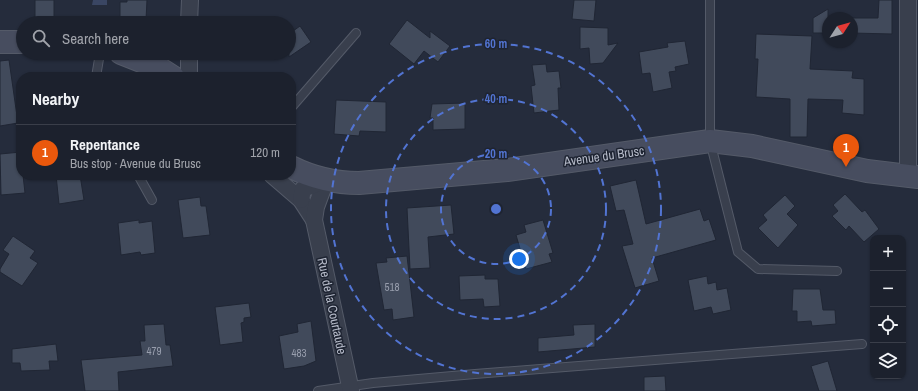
<!DOCTYPE html>
<html lang="en">
<head>
<meta charset="utf-8">
<style>
	:root { --surface:#1c212d; --page:#292e39; --text:#f1f3f6; --muted:#a0a3aa; --line:#3a3e49; --accent:#ea580c }
	body { margin:0; font-family:"Archivo Narrow",sans-serif; background:var(--page); color:var(--text) }
	.controls { position:absolute; right:12px; bottom:12px; display:grid; overflow:hidden; border-radius:8px; box-shadow:0 1px 3px #0004 }
	.controls button { width:36px; height:36px; display:grid; place-items:center; padding:0; border:0; border-bottom:1px solid var(--line); background:var(--surface); color:var(--text); font:20px sans-serif }
	.compass { position:absolute; left:822px; top:12px; width:36px; height:36px; border-radius:50%; background:var(--surface); box-shadow:0 1px 3px #0004; rotate:54deg }
	.you { position:absolute; left:519px; top:259px; width:14px; height:14px; margin:-10px; border:3px solid #fff; border-radius:50%; background:#1a73e8; box-shadow:0 0 0 6px #1a73e833 }
	.badge { display:grid; place-items:center; width:26px; height:26px; border-radius:50%; background:var(--accent); color:#fff; font-size:13px; font-weight:700 }
	.pin { position:absolute; translate:-50% -33px; filter:drop-shadow(0 1px 2px #0008) }
	.pin::after { content:''; position:absolute; top:21px; width:14px; height:12px; background:inherit; clip-path:polygon(0 0,100% 0,50% 100%) }
	.list { margin:0; padding:0; list-style:none }
	h2 { display:flex; justify-content:space-between; align-items:center; height:52px; margin:0; padding:0 16px; font-size:17px }
	h2 small { font-size:13px; font-weight:400; color:var(--muted) }
	.list li { display:grid; grid-template-columns:26px 1fr auto; gap:12px; align-items:center; box-sizing:border-box; height:56px; padding:0 16px; border-top:1px solid var(--line) }
	.list b { display:block; font-size:15px; white-space:nowrap }
	.list p { margin:0; font-size:13px; white-space:nowrap; color:var(--muted) }
	.list em { font-size:13px; font-style:normal; color:var(--muted) }
	.icon { flex:none; width:22px; height:22px; fill:none; stroke:currentColor; stroke-width:2; stroke-linecap:round; stroke-linejoin:round }
	.map { position:relative; flex:none; width:918px; height:391px; overflow:hidden }
	.search { position:absolute; background:var(--surface); box-shadow:0 1px 3px #0004; left:16px; top:16px; width:280px; height:44px; display:flex; align-items:center; gap:10px; box-sizing:border-box; padding:0 14px; border-radius:22px; color:var(--muted); font-size:15px }
	.panel { position:absolute; background:var(--surface); box-shadow:0 1px 3px #0004; left:16px; top:72px; width:280px; height:108px; border-radius:16px }
	.map>svg:first-child { display:block }
	.water { fill:#3a4663 }
	.building { fill:#414a5b; stroke:#202634 }
	.lines { fill:none; stroke-linecap:round; stroke-linejoin:round }
	.lane-casing { stroke:#545a68; stroke-width:10 }
	.street-casing { stroke:#545a68; stroke-width:18 }
	.secondary-casing { stroke:#545a68; stroke-width:24 }
	.lane { stroke:#393f4d; stroke-width:8 }
	.street { stroke:#393f4d; stroke-width:16 }
	.secondary { stroke:#474d5f; stroke-width:22 }
	.ring { fill:none; stroke:#5274d2; stroke-width:2; stroke-dasharray:7 5 }
	.labels { text-anchor:middle; dominant-baseline:central; stroke-width:3; stroke-linejoin:round; paint-order:stroke }
	.number-label { font-size:11px; fill:#989ead }
	.street-label { font-size:13px; fill:#b5bac8; stroke:#1e2432 }
	.centre { fill:#5274d2; stroke:#1e2432; stroke-width:2 }
	.ring-label { font-size:12px; text-anchor:middle; font-weight:bold; fill:#5274d2; stroke:#1e2432; stroke-width:3; stroke-linejoin:round; paint-order:stroke }
</style>
</head>
<body>
<div class="map">
<svg width="918" height="391" viewBox="0 0 918 391">
	<rect width="100%" height="100%" fill="#252c3c"/>
	<polygon class="water" points="93,0 107,0 107,5 92,5"/>
	<g class="building">
		<polygon points="35,0 54,0 54,18 35,19"/>
		<polygon points="127,0 147,0 146,20 120,20 120,2 127,2"/>
		<polygon points="574,0 596,0 594,21 572,19"/>
		<polygon points="879,0 892,0 892,34 852,33 852,18 828,18 828,33 813,33 813,18 828,9 828,18 878,18"/>
		<polygon points="407,20 430,38 430,31 450,46 438,62 424,51 414,64 389,44"/>
		<polygon points="300,26 311,42 289,57 289,34"/>
		<polygon points="580,27 608,28 608,45 618,43 603,63 590,64 589,48 580,49"/>
		<polygon points="756,34 812,36 810,69 853,71 852,78 864,79 864,115 842,113 843,100 808,99 807,137 790,137 790,99 756,97 758,59 755,59"/>
		<polygon points="685,41 689,64 675,67 676,71 669,72 672,88 653,92 650,73 642,74 639,52 668,47 667,43"/>
		<polygon points="9,60 18,123 0,126 0,61"/>
		<polygon points="546,64 547,72 559,71 561,88 558,88 559,110 534,113 531,86 535,85 532,65"/>
		<polygon points="336,100 386,102 386,132 360,131 359,136 334,134"/>
		<polygon points="465,103 465,129 433,130 433,118 430,118 432,104"/>
		<polygon points="21,152 21,175 23,175 25,193 1,195 0,154"/>
		<polygon points="56,175 80,175 84,200 59,204"/>
		<polygon points="636,180 646,224 700,209 704,221 709,219 716,240 652,258 659,281 635,288 622,246 633,244 624,210 616,211 610,186"/>
		<polygon points="845,194 862,212 865,210 879,229 864,242 849,226 846,230 832,216 838,211 833,205"/>
		<polygon points="785,195 795,206 787,214 798,225 778,248 758,228 767,220 763,215"/>
		<polygon points="200,197 201,206 206,206 210,235 183,238 178,200"/>
		<polygon points="451,205 454,234 428,237 430,268 410,269 407,208"/>
		<polygon points="139,220 139,223 152,221 155,253 141,255 140,252 121,255 118,223"/>
		<polygon points="543,220 553,253 549,254 552,262 526,269 516,235 526,232 524,225"/>
		<polygon points="13,236 35,251 30,258 38,263 22,286 0,272 0,269 9,254 3,250"/>
		<polygon points="407,256 414,317 393,320 392,309 384,310 376,263 387,262 386,258"/>
		<polygon points="485,275 485,279 498,279 500,306 484,307 483,299 460,300 459,276"/>
		<polygon points="707,276 708,284 716,282 717,290 727,288 731,310 713,314 711,307 694,311 688,280"/>
		<polygon points="793,289 820,289 823,310 835,310 836,324 812,326 811,321 797,322 797,311 792,311"/>
		<polygon points="249,303 251,317 244,318 244,322 241,323 243,342 220,345 215,307"/>
		<polygon points="311,321 316,361 304,366 284,369 279,336 298,332 297,324"/>
		<polygon points="164,324 166,345 170,345 173,366 118,372 119,391 85,391 81,360 142,355 140,341 145,341 144,325"/>
		<polygon points="595,324 595,347 538,352 538,338 574,335 573,325"/>
		<polygon points="56,344 58,361 49,361 50,370 21,371 20,363 12,363 12,349"/>
		<polygon points="828,361 837,391 819,391 811,366"/>
		<polygon points="665,376 666,391 644,391 644,377"/>
	</g>
	<g class="lines">
		<defs>
			<g id="lane">
				<polyline points="710,0 710,141 738,252 758,269 837,271"/>
				<polyline points="96,77 100,53"/>
				<polyline points="291,108 356,33"/>
				<polyline points="138,175 152,200"/>
				<polyline points="318,391 373,383 475,374 862,344"/>
			</g>
			<g id="street">
				<polyline points="189,23 190,0"/>
				<polyline points="189,77 189,53"/>
				<polyline points="272,175 301,200 314,220"/>
				<polyline points="908,176 908,0"/>
				<polyline points="326,180 316,207 314,220 351,391"/>
				<polyline points="301,200 303,189 326,180"/>
			</g>
			<g id="secondary">
				<polyline points="0,42 23,42"/>
				<polyline points="121,53 159,68 173,77"/>
				<path d="M291,167C313,178 334,183 359,183L507,170L710,141L752,146L867,171L918,177"/>
			</g>
		</defs>
		<use href="#lane" class="lane-casing"/>
		<use href="#street" class="street-casing"/>
		<use href="#secondary" class="secondary-casing"/>
		<use href="#lane" class="lane"/>
		<use href="#street" class="street"/>
		<use href="#secondary" class="secondary"/>
	</g>
	<g class="ring">
		<circle cx="496" cy="209" r="55"/>
		<circle cx="496" cy="209" r="110"/>
		<circle cx="496" cy="209" r="165"/>
	</g>
	<g class="labels">
		<g class="number-label">
			<text x="392" y="287">518</text>
			<text x="154" y="351">479</text>
			<text x="299" y="353">483</text>
		</g>
		<g class="street-label">
			<text transform="translate(604 156) rotate(-8)">Avenue du Brusc</text>
			<text transform="translate(332 306) rotate(78)">Rue de la Courtaude</text>
		</g>
	</g>
	<circle cx="496" cy="209" r="6" class="centre"/>
	<g class="ring-label">
		<text x="496" y="48">60 m</text>
		<text x="496" y="103">40 m</text>
		<text x="496" y="158">20 m</text>
	</g>
</svg>
<div class="controls">
<button>+</button>
<button>−</button>
<button><svg class="icon" aria-label="locate" viewBox="0 0 24 24"><circle cx="12" cy="12" r="6"/><path d="M12 2v4M12 18v4M2 12h4M18 12h4"/></svg></button>
<button><svg class="icon" aria-label="layers" viewBox="0 0 24 24"><path d="M12 4l9 5-9 5-9-5zM3 14l9 5 9-5"/></svg></button>
</div>
<svg class="compass" viewBox="-18 -18 36 36"><path d="M0-13l5 13h-10z" fill="#e53935"/><path d="M0 13l5-13h-10z" fill="#a0a3aa"/></svg>
<div class="you"></div>
<div class="pin badge" style="left:846px;top:167px">1</div>
<div class="search"><svg class="icon" aria-label="search" viewBox="0 0 24 24"><circle cx="10" cy="10" r="6"/><path d="M15 15l6 6"/></svg>Search here</div>
<section class="panel">
<h2>Nearby<small></small></h2>
<ul class="list">
<li><span class="badge">1</span><div><b>Repentance</b><p>Bus stop · Avenue du Brusc</p></div><em>120 m</em></li>
</ul>
</section>
</div>
</body>
</html>
